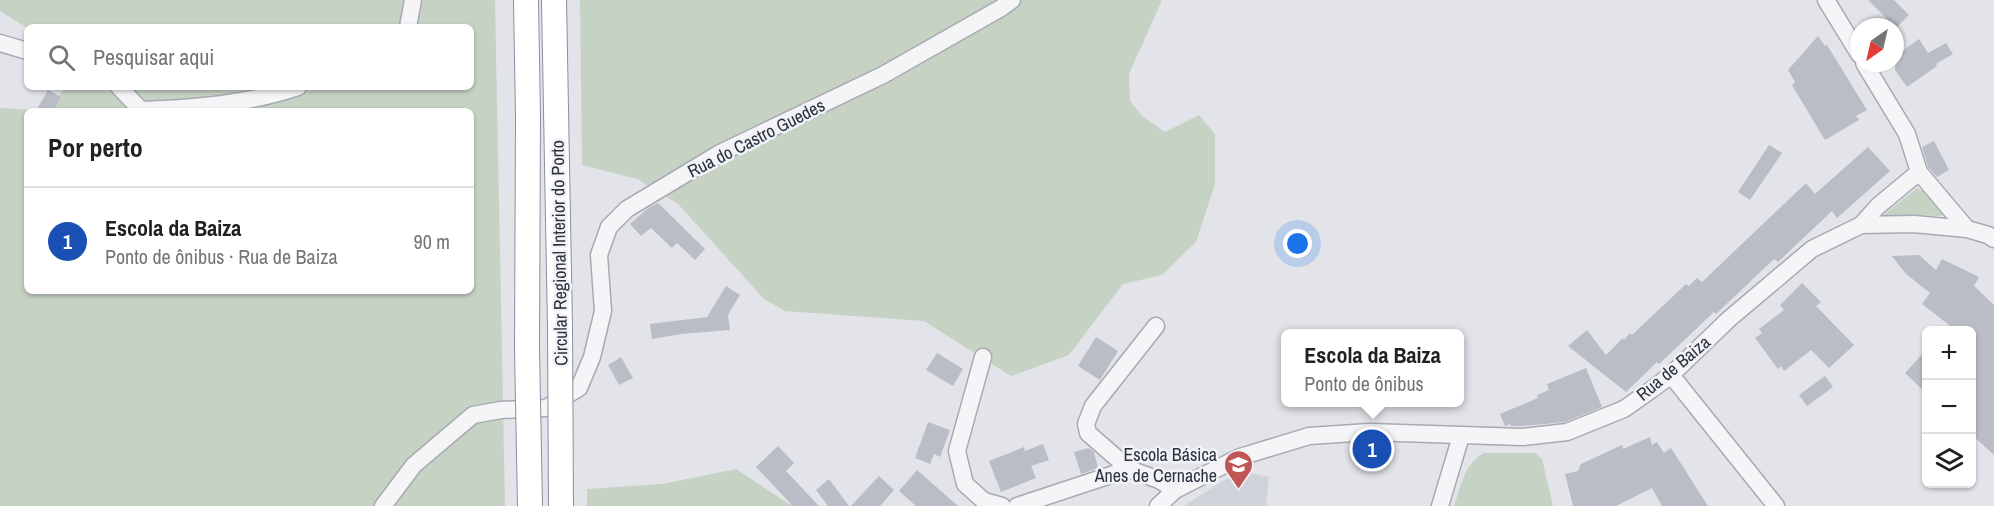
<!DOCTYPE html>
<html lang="pt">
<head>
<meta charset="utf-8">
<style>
	:root { --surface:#fff; --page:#f6f6f6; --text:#202124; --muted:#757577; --line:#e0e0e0; --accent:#c05556 }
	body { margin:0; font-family:"Archivo Narrow",sans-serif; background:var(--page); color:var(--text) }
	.controls { position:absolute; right:18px; bottom:18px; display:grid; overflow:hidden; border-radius:9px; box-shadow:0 2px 4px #0004 }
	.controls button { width:54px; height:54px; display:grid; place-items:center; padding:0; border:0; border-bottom:2px solid var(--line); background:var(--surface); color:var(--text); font:30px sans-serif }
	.compass { position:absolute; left:1850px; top:18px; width:54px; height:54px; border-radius:50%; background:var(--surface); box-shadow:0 2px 4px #0004; rotate:214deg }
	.you { position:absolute; left:1298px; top:244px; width:21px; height:21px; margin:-15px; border:4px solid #fff; border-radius:50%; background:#1a73e8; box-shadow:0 0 0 9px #1a73e833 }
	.badge { display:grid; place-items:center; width:39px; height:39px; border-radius:50%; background:var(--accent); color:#fff; font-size:20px; font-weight:700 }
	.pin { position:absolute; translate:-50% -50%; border:3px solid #fff; box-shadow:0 2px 6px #0006 }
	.popup { position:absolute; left:1281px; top:329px; width:183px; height:78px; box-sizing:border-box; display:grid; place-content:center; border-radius:9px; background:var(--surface); filter:drop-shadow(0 2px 4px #0005); font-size:20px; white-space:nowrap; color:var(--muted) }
	.popup b { font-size:22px; color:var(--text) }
	.popup::after { content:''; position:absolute; left:50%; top:100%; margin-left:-12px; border:12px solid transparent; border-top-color:var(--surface) }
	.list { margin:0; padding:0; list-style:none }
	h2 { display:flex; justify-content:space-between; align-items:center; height:78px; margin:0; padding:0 24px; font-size:26px }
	h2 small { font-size:20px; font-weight:400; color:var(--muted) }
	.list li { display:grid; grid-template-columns:39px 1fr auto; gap:18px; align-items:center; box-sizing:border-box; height:108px; padding:0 24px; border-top:2px solid var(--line) }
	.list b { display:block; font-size:22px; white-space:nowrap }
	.list p { margin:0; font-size:20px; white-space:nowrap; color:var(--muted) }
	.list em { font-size:20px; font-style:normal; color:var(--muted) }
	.icon { flex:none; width:33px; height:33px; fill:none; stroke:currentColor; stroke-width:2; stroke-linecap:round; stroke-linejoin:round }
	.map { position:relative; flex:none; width:1994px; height:506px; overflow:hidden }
	.search { position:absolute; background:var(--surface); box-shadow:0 2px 4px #0004; left:24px; top:24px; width:450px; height:66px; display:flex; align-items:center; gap:15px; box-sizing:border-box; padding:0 21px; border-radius:9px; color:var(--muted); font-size:22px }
	.panel { position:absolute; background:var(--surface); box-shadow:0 2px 4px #0004; left:24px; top:108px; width:450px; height:186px; border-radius:9px }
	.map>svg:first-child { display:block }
	.built { fill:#d1d3db }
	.green { fill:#c6d2c4; fill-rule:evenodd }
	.building { fill:#babdc5 }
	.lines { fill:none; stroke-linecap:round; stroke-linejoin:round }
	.minor-casing { stroke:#a8aab3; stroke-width:19 }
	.highway-casing { stroke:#8b909e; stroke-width:26 }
	.minor { stroke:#f5f5f8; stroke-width:16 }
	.highway { stroke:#fff; stroke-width:24 }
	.highway-bridge-casing { stroke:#8b909e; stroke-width:26; stroke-linecap:butt }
	.highway-bridge { stroke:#fff; stroke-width:24 }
	.labels { text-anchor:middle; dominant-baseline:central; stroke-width:5; stroke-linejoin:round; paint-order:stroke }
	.street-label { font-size:18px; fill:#2c303f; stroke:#f2f3f7 }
	.poi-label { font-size:18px; fill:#2c303f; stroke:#f2f3f7; text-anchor:end }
</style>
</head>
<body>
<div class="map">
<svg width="1994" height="506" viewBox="0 0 1994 506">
	<rect width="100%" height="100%" fill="#e2e4e9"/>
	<polygon class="built" points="1242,471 1269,477 1266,505 1269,506 1184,506 1219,483"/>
	<g class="green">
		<path d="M0,0H495L505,506H0V108L31,110L56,100L65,87H471V27L27,28L0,11ZM27,111H471V291H27Z"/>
		<polygon points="580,0 1162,0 1129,74 1130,101 1142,116 1165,132 1199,115 1215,134 1215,184 1196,242 1162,275 1123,284 1069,355 1011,376 924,321 785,311 764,299 678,204 637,179 582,165"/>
		<polygon points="1917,188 1924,192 1942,213 1942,216 1914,215 1882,216"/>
		<path d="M1484,453H1536L1542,459L1553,506H1454C1461,486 1464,464 1484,453Z"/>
		<polygon points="736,469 789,504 796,506 587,506 587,489 662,484"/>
	</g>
	<g class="building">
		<polygon points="1868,0 1894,0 1909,15 1896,28"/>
		<polygon points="1818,36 1825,46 1827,45 1867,110 1856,116 1859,120 1825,140 1792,85 1795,82 1788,70"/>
		<polygon points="1919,39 1928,53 1946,43 1953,54 1936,64 1937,66 1907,87 1895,70 1895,56"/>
		<polygon points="48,90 61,97 53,111 36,111"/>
		<polygon points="1934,141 1949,170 1937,177 1928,167 1922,147"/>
		<polygon points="1769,145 1782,153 1750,200 1738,192"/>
		<polygon points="1868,147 1890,171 1837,218 1832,211 1778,262 1774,259 1716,314 1714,312 1659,364 1657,362 1626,392 1568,346 1587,330 1606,355 1623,338 1624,340 1630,333 1632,335 1686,284 1689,286 1697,278 1702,282 1806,183 1815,194"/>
		<polygon points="658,203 705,249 695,260 677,243 672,248 651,228 641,236 630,224 647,209"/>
		<polygon points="1919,255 1936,270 1942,259 1979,277 1974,286 1994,305 1994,455 1971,434 1971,330 1944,330 1949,325 1922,304 1930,293 1905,273 1892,256"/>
		<polygon points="1802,283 1821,302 1816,306 1854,345 1829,368 1811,350 1784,371 1781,366 1778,369 1755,338 1762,333 1759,329 1784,310 1780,305"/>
		<polygon points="726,286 740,295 728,315 730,330 681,334 652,339 650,324 707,317"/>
		<polygon points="1096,337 1118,351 1100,380 1078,366"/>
		<polygon points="1926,350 1926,393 1905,373"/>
		<polygon points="937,353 963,369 953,386 926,370"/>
		<polygon points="621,357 633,378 619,385 608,365"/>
		<polygon points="1586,368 1602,407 1565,422 1523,426 1511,426 1510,424 1505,426 1500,414 1538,398 1537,395 1549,390 1547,384"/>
		<polygon points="1825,376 1833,387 1807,406 1799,395"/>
		<polygon points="928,422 950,430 940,457 934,454 930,464 915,458"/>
		<polygon points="1650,437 1652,445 1657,442 1664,453 1671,448 1708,506 1662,506 1652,488 1616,506 1573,506 1565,474 1578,471 1581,464 1622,445 1623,449"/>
		<polygon points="1043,444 1049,460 1031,466 1036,478 1001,492 989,461 1024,447 1025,451"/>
		<polygon points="778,446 794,463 786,471 819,506 793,506 756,467"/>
		<polygon points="1089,448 1094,452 1098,468 1081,474 1074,452"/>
		<polygon points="917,470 958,506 916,506 899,491"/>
		<polygon points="879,476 894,490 880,506 851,506"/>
		<polygon points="829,479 849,506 828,506 816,490"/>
	</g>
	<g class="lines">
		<defs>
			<g id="minor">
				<polyline points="1826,0 1859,54"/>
				<polyline points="408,27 413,0"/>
				<polyline points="0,43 27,51"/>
				<polyline points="1864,63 1907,134 1919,172 1967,229"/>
				<path d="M119,87L141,110C194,108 248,104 298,87"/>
				<polyline points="1861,225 1878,206 1919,172"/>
				<polyline points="983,357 957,451 965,484 984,501 1002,506"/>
				<polyline points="1671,375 1776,506"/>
				<polyline points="1129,469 1088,433 1086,424 1093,406 1156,326"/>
				<polyline points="383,506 414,465 473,415 501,410 546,408 579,388 592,357 603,311 599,255 609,227 627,209 720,153 883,75 1001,8 1012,0"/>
				<polyline points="1017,506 1129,469 1159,480 1175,490"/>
				<polyline points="1158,506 1175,490 1240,457 1309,436 1369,432 1523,437 1567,432 1624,409 1651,390 1671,375 1729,319 1812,249 1861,225 1914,224 1967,229 1988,235 1994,239"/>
				<polyline points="1440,506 1461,436"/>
			</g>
			<g id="highway">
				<polyline points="526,0 528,116 527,349"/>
				<polyline points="554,0 560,328"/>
			</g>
		</defs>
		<use href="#minor" class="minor-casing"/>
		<use href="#highway" class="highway-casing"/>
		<use href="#minor" class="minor"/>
		<use href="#highway" class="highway"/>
		<defs>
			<g id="highway-bridge">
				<polyline points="560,328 561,506"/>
				<polyline points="527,349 530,506"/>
			</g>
		</defs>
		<use href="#highway-bridge" class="highway-bridge-casing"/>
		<use href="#highway-bridge" class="highway-bridge"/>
	</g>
	<defs>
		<symbol id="school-pin" viewBox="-11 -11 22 30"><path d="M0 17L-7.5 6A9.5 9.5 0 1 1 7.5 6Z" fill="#c05556" stroke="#f2f3f7"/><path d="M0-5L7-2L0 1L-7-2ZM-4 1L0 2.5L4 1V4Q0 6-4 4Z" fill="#fff"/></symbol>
	</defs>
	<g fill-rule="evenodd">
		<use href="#school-pin" x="1222" y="448" width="33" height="45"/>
	</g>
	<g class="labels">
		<g class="street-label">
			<text transform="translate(756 138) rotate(-27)">Rua do Castro Guedes</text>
			<text transform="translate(559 253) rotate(-91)">Circular Regional Interior do Porto</text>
			<text transform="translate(1673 368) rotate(-40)">Rua de Baiza</text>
		</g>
		<g class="poi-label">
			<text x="1217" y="454">Escola Básica<tspan x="1217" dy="21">Anes de Cernache</tspan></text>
		</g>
	</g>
</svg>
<div class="controls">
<button>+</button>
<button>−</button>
<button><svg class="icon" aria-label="layers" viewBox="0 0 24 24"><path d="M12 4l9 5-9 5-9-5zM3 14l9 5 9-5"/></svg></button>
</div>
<svg class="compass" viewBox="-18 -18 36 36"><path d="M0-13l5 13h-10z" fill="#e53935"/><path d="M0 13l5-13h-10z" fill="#757577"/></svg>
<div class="you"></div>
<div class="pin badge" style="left:1372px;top:449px;background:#1a4fb4">1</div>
<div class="popup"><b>Escola da Baiza</b>Ponto de ônibus</div>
<div class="search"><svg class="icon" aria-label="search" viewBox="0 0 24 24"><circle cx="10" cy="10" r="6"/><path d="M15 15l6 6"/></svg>Pesquisar aqui</div>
<section class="panel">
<h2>Por perto<small></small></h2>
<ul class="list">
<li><span class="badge" style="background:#1a4fb4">1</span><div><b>Escola da Baiza</b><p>Ponto de ônibus · Rua de Baiza</p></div><em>90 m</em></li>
</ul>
</section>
</div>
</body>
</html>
